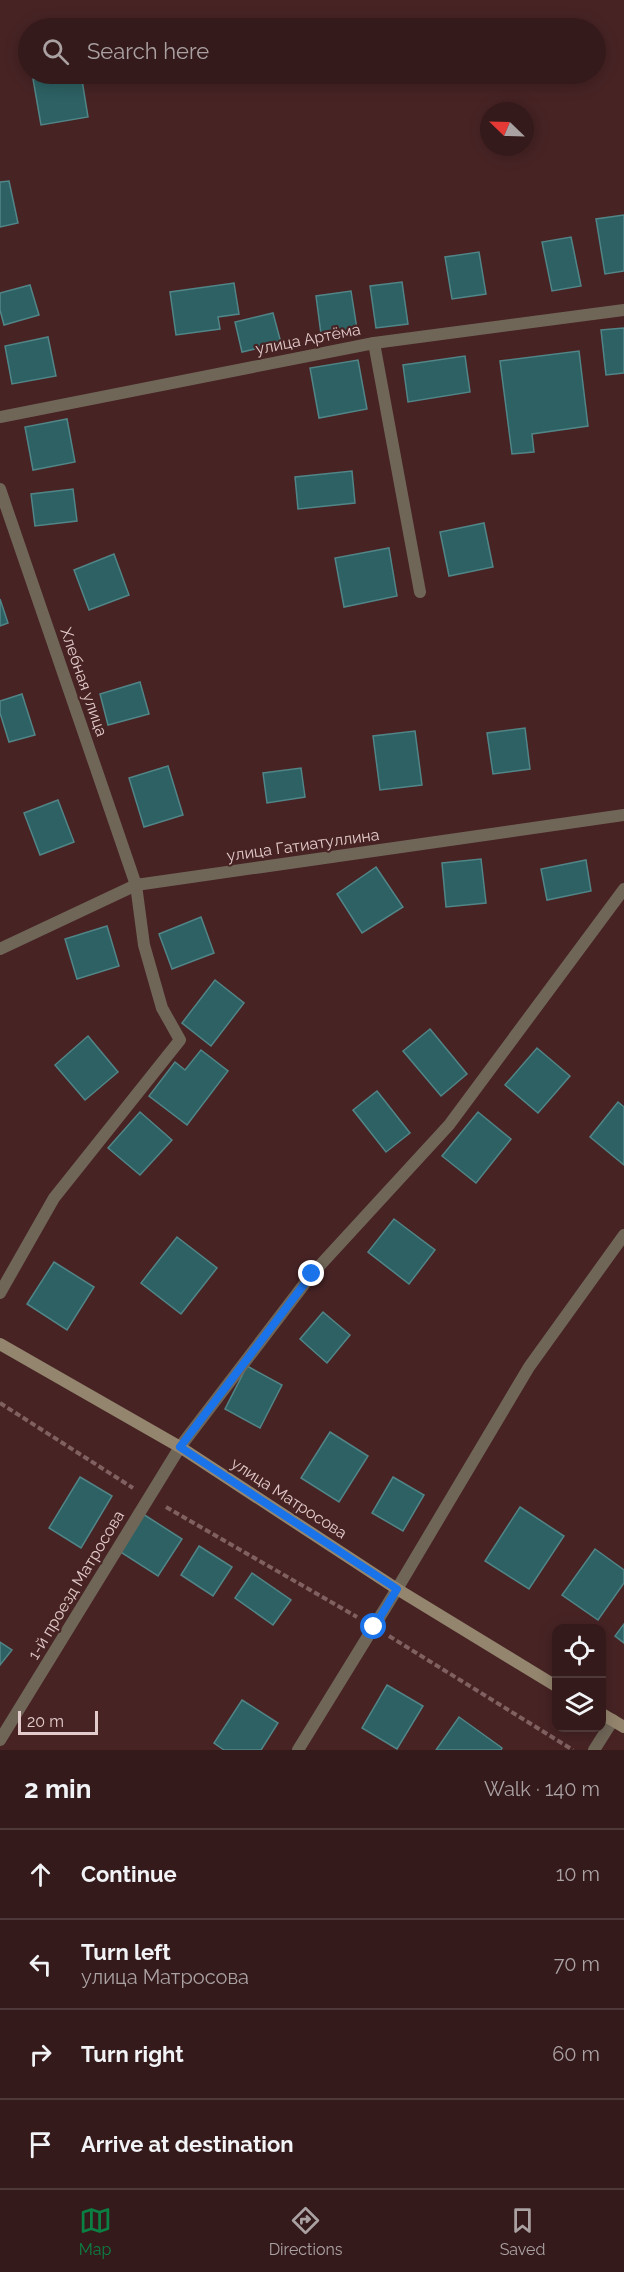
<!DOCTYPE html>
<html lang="en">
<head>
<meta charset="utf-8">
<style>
	:root { --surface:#351a1b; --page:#3d2324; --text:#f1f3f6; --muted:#aaa1a3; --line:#4f383a; --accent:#0b8043 }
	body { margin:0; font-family:Raleway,sans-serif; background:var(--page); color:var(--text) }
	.controls { position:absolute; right:18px; bottom:18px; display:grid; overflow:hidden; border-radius:12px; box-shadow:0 3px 15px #0003 }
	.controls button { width:54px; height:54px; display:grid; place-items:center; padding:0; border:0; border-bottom:2px solid var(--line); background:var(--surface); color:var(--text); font:30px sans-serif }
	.compass { position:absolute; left:480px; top:102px; width:54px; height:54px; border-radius:50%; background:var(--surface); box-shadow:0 3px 15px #0003; rotate:293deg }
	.scale { position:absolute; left:18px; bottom:15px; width:80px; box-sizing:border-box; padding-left:6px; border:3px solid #e4cbcb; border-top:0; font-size:16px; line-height:21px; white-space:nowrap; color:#e4cbcb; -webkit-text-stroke:4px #472324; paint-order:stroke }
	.stop { position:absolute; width:18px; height:18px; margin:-14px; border:4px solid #1a73e8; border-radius:50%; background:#fff }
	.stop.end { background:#1a73e8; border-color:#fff; box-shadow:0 2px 6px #0008 }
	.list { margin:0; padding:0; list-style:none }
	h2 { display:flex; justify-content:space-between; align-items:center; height:78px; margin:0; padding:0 24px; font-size:26px }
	h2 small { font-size:20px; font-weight:400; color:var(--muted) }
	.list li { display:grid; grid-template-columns:39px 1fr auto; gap:18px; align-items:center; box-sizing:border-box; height:90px; padding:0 24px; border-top:2px solid var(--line) }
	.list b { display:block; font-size:22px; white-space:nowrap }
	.list p { margin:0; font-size:20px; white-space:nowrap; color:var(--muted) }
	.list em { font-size:20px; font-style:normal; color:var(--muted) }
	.icon { flex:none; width:33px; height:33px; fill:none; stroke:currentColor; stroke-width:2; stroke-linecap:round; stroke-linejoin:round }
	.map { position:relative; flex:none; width:624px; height:1750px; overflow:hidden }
	.search { position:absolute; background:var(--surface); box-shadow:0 3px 15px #0003; left:18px; right:18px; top:18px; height:66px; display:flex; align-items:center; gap:15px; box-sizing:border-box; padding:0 21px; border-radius:33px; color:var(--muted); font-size:22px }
	.sheet { height:438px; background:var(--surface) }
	nav { display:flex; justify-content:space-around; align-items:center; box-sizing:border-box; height:84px; border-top:2px solid var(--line); background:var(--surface); font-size:16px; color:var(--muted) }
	nav a { display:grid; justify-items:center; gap:3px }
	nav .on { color:var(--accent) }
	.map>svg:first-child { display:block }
	.building { fill:#2d6163; stroke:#518587; stroke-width:1.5 }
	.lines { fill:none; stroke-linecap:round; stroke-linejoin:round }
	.path { stroke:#806060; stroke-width:4; stroke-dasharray:6 3; stroke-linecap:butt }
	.service { stroke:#706658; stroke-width:12 }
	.minor { stroke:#706658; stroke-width:12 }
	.tertiary { stroke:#706658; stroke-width:12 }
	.secondary { stroke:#94856e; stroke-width:12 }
	.route { stroke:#1a73e8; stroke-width:8 }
	.labels { text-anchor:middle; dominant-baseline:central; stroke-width:4.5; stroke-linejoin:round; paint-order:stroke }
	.street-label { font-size:16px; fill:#e4cbcb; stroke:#472324 }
</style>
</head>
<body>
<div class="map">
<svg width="624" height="1750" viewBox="0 0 624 1750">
	<rect width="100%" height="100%" fill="#472324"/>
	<g class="building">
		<polygon points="65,74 81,74 88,117 41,125 33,79"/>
		<polygon points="9,181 18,223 0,227 0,182"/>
		<polygon points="624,215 624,271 605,274 596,219"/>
		<polygon points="571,237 581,286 552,291 542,242"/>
		<polygon points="479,252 486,294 452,299 445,257"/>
		<polygon points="402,282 408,324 376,328 370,286"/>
		<polygon points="234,283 239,314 218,317 220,329 176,335 170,292"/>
		<polygon points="30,285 39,315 4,325 0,310 0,293"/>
		<polygon points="351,291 357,329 321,334 316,296"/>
		<polygon points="273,313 281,343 242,352 235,322"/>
		<polygon points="624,328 624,373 606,375 601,330"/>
		<polygon points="48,337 56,376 12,384 5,346"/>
		<polygon points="579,351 588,426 532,434 534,452 512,454 500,361"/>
		<polygon points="465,356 470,392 408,402 403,365"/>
		<polygon points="358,360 367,409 319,418 310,368"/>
		<polygon points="67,419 75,462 33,470 25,427"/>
		<polygon points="352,471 355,503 298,509 295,477"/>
		<polygon points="73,489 77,521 35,526 31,494"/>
		<polygon points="484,523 493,567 449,576 440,532"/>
		<polygon points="389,548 397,596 344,607 335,558"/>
		<polygon points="114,554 129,595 89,610 74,570"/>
		<polygon points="0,599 8,623 0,626"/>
		<polygon points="140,682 149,714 108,725 100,694"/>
		<polygon points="22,694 35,735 9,742 0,713 0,701"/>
		<polygon points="525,728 530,769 493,774 487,733"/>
		<polygon points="415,731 422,785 380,790 373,736"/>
		<polygon points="168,766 183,815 144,827 129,778"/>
		<polygon points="301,768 305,797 267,803 263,773"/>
		<polygon points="58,800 74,842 40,855 24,813"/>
		<polygon points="481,859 486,903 446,907 442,863"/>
		<polygon points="586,860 591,891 547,900 541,869"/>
		<polygon points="376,867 403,907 362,933 337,894"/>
		<polygon points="201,917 214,953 172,969 159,934"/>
		<polygon points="107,926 119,966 77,979 65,939"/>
		<polygon points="215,980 244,1003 211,1046 182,1023"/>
		<polygon points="430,1029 467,1074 441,1096 403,1051"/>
		<polygon points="88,1036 118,1072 85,1100 55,1065"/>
		<polygon points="537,1048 570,1076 538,1113 505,1085"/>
		<polygon points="201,1050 228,1071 187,1125 149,1096 175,1062 185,1070"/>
		<polygon points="377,1091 410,1133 386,1152 353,1110"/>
		<polygon points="618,1102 624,1107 624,1165 590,1137"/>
		<polygon points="140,1112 172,1140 140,1175 108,1148"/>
		<polygon points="478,1112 511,1139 476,1183 442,1156"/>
		<polygon points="394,1219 435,1250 409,1284 368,1252"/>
		<polygon points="177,1237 217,1268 181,1314 141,1283"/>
		<polygon points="54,1262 94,1287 67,1330 27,1304"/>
		<polygon points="323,1312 350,1335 327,1363 300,1339"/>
		<polygon points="247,1366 282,1385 260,1428 225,1409"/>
		<polygon points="330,1432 368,1456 339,1502 301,1478"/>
		<polygon points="80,1477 112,1496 81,1548 49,1528"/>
		<polygon points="393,1477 424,1495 403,1531 372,1513"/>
		<polygon points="520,1507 564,1536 529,1589 485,1561"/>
		<polygon points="143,1514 182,1539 158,1576 119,1551"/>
		<polygon points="199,1546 232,1567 213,1596 181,1575"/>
		<polygon points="595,1549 624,1570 624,1583 598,1620 562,1595"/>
		<polygon points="252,1573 291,1600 273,1625 235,1598"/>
		<polygon points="624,1624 624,1643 615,1636"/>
		<polygon points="0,1642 12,1650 0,1665"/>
		<polygon points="387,1685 423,1706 397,1749 362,1728"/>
		<polygon points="242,1700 278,1723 261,1750 224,1750 214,1743"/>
		<polygon points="459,1717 502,1748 501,1750 436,1750"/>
	</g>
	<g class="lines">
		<g class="path">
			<polyline points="0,1403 133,1488"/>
			<polyline points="166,1507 357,1617"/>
			<polyline points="389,1636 573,1750"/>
		</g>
		<g class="service">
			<polyline points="374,343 420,592"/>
			<polyline points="0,1293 54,1198 180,1040 162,1008 144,945 136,885"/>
			<polyline points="298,1750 397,1589 529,1367 624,1235"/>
			<polyline points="594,1750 613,1720"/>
		</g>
		<g class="minor">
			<polyline points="0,417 374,343 624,310"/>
			<polyline points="0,489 136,885"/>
			<polyline points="0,1740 180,1447 312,1274 449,1125 624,889"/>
		</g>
		<polyline class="tertiary" points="0,949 136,885 624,815"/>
		<g class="secondary">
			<polyline points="0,1344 180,1447 397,1589 556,1686"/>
			<polyline points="602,1714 624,1727"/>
		</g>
	</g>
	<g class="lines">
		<polyline class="route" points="312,1274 180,1447 397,1589 374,1627"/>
	</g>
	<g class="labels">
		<g class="street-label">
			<text transform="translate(308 339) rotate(-11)">улица Артёма</text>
			<text transform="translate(84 682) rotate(71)">Хлебная улица</text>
			<text transform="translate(303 845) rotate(-8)">улица Гатиатуллина</text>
			<text transform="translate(289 1498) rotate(33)">улица Матросова</text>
			<text transform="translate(76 1585) rotate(-59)">1-й проезд Матросова</text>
		</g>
	</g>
</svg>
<div class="controls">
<button><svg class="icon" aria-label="locate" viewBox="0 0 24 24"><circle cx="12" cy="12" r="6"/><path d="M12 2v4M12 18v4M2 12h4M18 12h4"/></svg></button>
<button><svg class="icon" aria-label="layers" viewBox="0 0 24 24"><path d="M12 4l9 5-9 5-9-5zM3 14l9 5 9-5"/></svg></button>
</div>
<svg class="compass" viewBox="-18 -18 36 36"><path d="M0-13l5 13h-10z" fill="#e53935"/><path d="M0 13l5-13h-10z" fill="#aaa1a3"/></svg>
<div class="scale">20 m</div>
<div class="stop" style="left:374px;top:1627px"></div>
<div class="stop end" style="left:312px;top:1274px"></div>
<div class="search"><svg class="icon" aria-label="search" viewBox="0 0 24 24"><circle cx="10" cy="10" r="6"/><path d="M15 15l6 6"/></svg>Search here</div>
</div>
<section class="sheet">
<h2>2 min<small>Walk · 140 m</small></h2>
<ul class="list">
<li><svg class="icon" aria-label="ahead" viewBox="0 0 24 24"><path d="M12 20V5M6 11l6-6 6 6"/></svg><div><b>Continue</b></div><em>10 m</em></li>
<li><svg class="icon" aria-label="left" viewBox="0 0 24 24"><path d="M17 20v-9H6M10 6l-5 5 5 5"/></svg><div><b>Turn left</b><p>улица Матросова</p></div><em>70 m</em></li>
<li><svg class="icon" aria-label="right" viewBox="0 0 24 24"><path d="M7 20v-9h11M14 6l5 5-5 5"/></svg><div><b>Turn right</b></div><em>60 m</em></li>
<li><svg class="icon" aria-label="arrive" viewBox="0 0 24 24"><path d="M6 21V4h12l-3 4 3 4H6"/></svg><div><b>Arrive at destination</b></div></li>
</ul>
</section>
<nav>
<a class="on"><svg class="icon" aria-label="map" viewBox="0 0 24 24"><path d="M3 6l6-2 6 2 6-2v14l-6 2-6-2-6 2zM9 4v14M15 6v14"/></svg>Map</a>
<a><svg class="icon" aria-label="directions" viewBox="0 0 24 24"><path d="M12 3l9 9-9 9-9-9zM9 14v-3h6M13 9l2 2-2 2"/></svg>Directions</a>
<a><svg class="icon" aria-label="saved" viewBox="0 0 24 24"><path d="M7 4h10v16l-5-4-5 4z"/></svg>Saved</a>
</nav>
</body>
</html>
